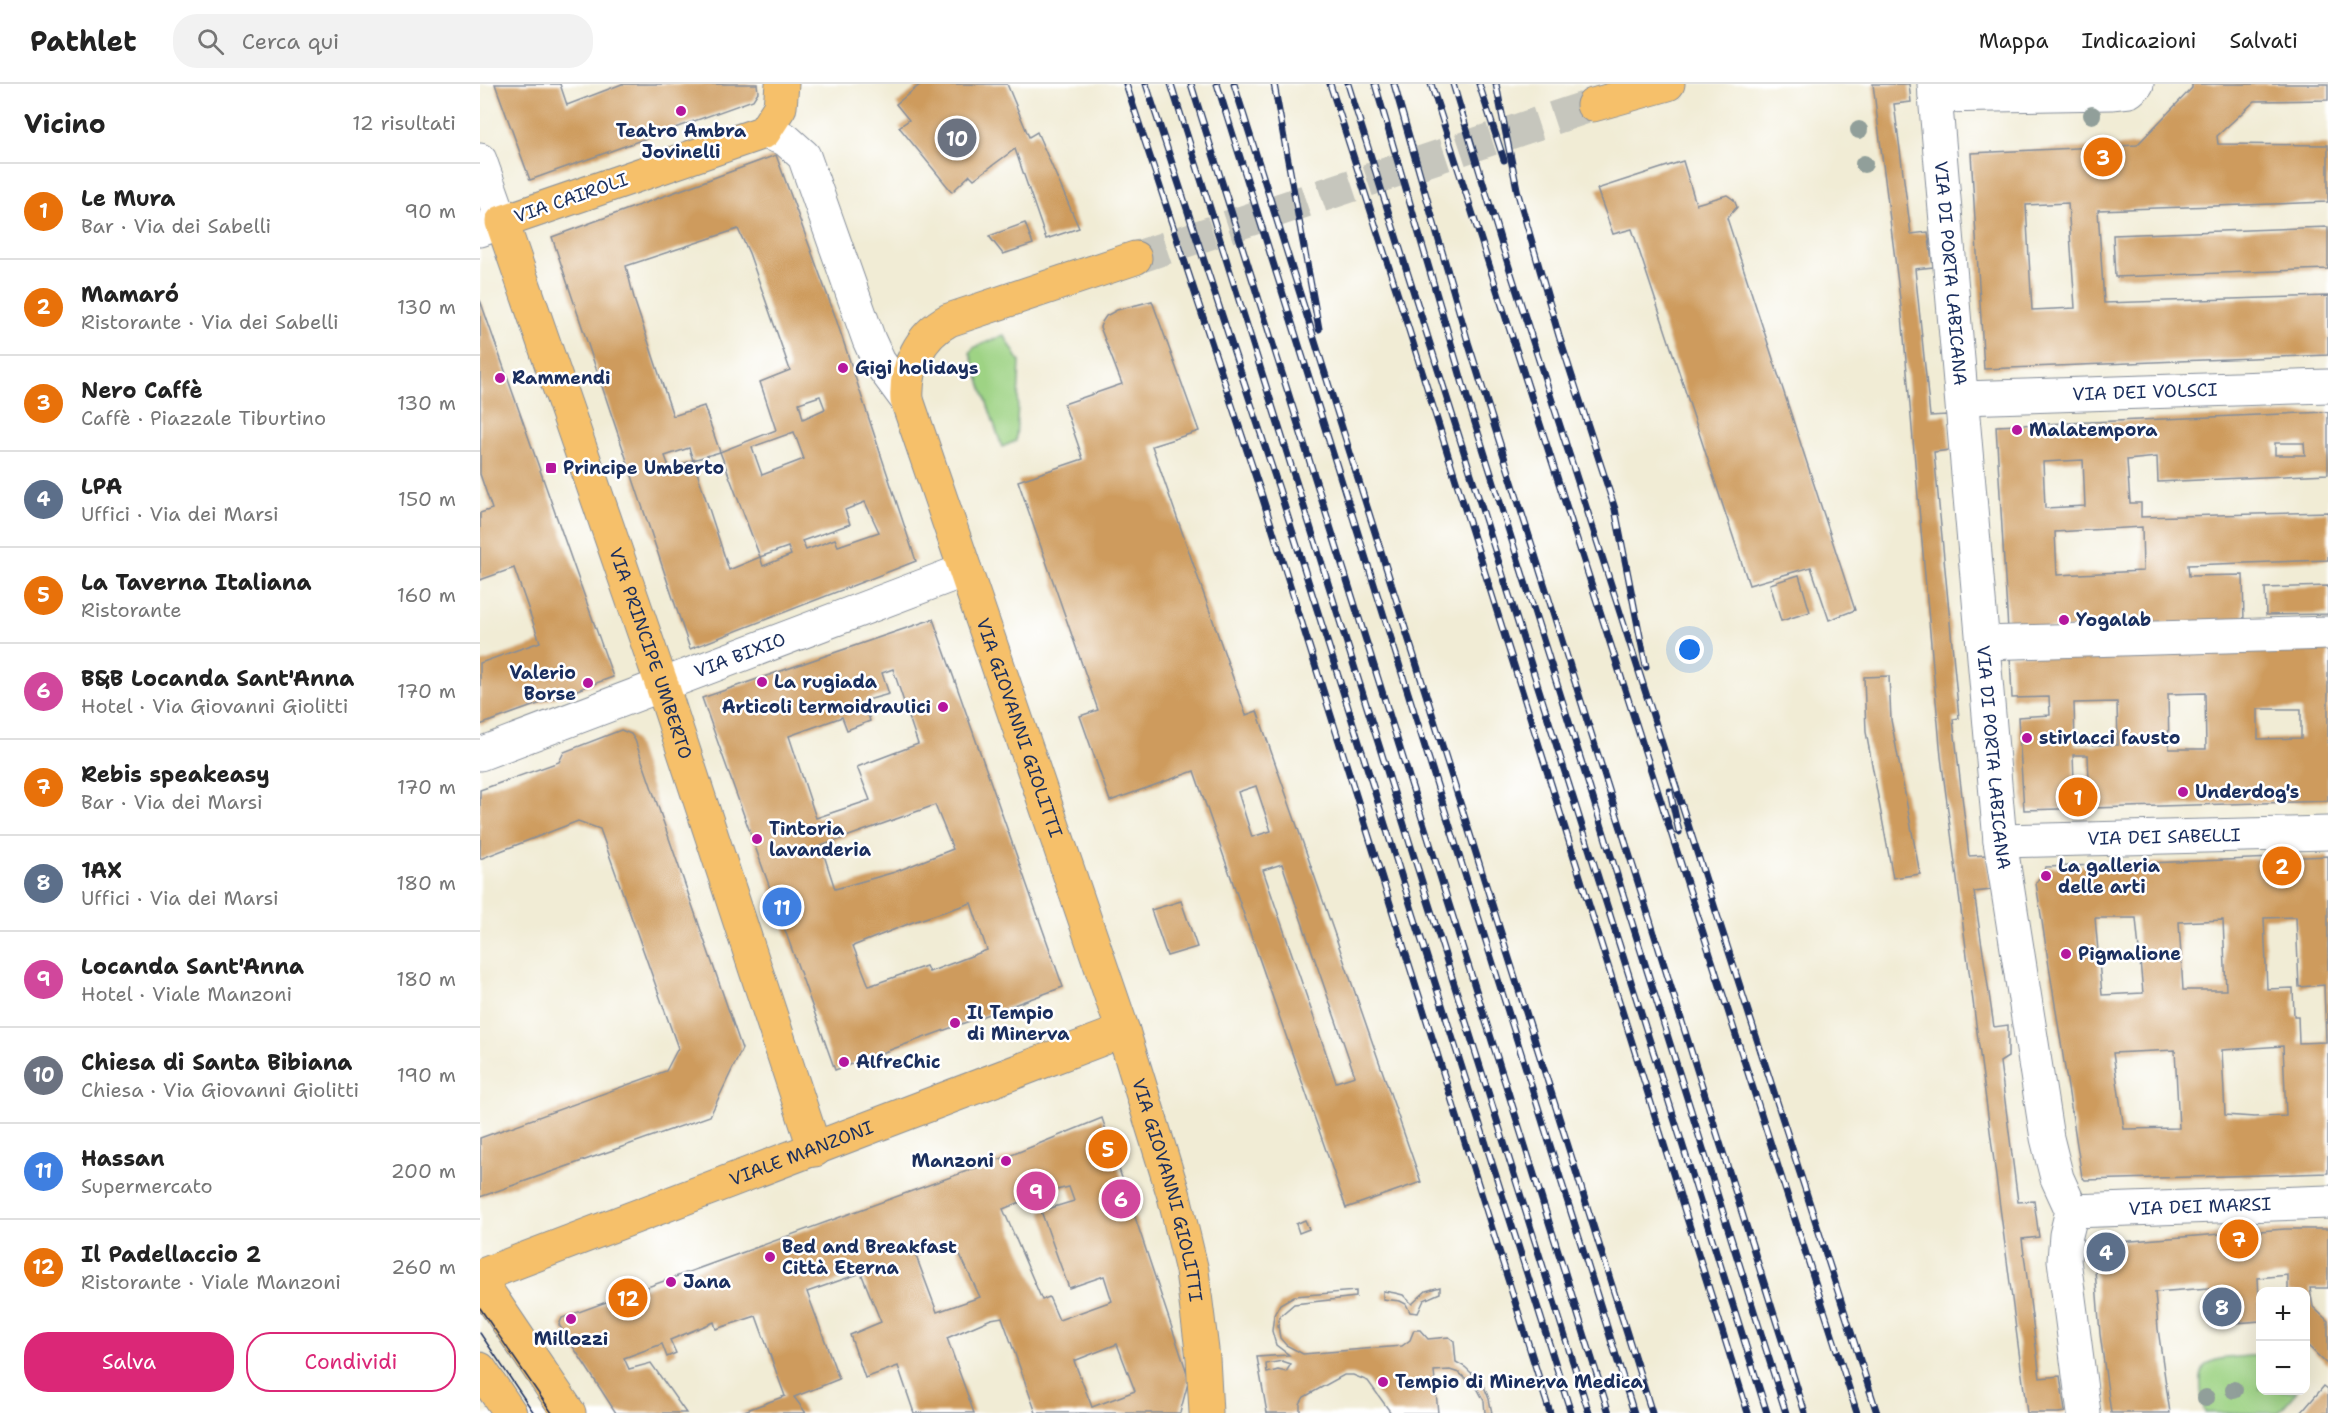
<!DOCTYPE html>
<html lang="it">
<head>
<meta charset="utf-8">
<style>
	:root { --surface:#fff; --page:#f2f2f2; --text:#222; --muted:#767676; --line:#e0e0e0; --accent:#db2777 }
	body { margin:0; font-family:"Shantell Sans",sans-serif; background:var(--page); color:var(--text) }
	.controls { position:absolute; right:18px; bottom:18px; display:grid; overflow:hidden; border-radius:12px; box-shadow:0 6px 24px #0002 }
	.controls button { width:54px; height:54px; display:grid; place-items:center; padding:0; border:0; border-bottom:2px solid var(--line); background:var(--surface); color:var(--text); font:30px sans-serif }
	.you { position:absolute; left:1210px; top:566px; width:21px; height:21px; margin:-15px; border:4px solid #fff; border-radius:50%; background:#1a73e8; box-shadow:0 0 0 9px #1a73e833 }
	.badge { display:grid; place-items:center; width:39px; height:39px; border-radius:50%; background:var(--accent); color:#fff; font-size:20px; font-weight:700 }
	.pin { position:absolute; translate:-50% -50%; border:3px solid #fff; box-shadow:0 2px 6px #0006 }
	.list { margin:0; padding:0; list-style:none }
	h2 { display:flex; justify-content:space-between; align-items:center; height:78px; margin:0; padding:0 24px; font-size:26px }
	h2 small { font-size:20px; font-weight:400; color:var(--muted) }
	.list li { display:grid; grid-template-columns:39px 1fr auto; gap:18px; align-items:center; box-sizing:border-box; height:96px; padding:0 24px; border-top:2px solid var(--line) }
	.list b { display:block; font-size:22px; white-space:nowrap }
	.list p { margin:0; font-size:20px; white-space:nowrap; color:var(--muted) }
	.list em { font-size:20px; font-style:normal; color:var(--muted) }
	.actions { display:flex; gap:12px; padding:18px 24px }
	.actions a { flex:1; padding:14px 0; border:2px solid var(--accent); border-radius:24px; text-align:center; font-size:21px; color:var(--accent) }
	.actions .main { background:var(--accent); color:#fff }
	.icon { flex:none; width:33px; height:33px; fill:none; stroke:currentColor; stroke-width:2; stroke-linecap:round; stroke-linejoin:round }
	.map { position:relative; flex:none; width:1848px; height:1329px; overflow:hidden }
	header { display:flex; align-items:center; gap:36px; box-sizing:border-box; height:84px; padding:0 30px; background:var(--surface); border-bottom:2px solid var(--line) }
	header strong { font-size:28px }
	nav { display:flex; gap:33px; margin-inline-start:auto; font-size:21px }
	.search { width:420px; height:54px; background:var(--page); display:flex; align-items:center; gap:15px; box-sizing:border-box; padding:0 21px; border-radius:24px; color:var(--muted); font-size:22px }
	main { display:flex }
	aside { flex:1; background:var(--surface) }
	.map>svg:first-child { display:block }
	.green { fill:#9ed384; stroke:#5c8171; stroke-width:1.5 }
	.building { fill:#ce9b5d; fill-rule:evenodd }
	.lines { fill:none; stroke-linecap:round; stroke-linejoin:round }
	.major-tunnel { stroke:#c6c6bd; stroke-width:33; stroke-dasharray:33 16; stroke-linecap:butt }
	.minor-casing { stroke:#868e9a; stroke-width:35 }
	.major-casing { stroke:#868e9a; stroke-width:35 }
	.minor { stroke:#fff; stroke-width:33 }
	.major { stroke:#f6c06b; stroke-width:33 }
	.tram { stroke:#1b2f5e; stroke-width:1.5 }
	.rail-casing { stroke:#1b2f5e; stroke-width:7 }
	.rail { stroke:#fff; stroke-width:4.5; stroke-dasharray:14; stroke-linecap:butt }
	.tree { fill:#919f9a }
	.poi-dot { fill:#b5179e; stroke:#fff; stroke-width:2 }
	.labels { text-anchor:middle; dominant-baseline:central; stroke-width:5; stroke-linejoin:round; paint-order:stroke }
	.poi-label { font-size:18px; font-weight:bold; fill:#1b2f5e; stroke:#fff; text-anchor:start }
	.street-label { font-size:18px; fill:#1b2f5e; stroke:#fff }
</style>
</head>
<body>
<header>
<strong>Pathlet</strong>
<div class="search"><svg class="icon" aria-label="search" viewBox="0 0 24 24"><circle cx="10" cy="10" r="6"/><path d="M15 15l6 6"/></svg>Cerca qui</div>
<nav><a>Mappa</a><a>Indicazioni</a><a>Salvati</a></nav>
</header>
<main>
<aside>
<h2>Vicino<small>12 risultati</small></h2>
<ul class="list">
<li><span class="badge" style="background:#e8710a">1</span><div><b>Le Mura</b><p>Bar · Via dei Sabelli</p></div><em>90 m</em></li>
<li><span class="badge" style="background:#e8710a">2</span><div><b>Mamaró</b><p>Ristorante · Via dei Sabelli</p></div><em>130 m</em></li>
<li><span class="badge" style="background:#e8710a">3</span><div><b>Nero Caffè</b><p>Caffè · Piazzale Tiburtino</p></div><em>130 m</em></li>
<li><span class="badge" style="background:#5c6f8a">4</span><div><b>LPA</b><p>Uffici · Via dei Marsi</p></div><em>150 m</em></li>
<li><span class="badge" style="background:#e8710a">5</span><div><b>La Taverna Italiana</b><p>Ristorante</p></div><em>160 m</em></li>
<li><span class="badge" style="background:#d1479c">6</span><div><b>B&amp;B Locanda Sant'Anna</b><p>Hotel · Via Giovanni Giolitti</p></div><em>170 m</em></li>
<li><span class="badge" style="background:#e8710a">7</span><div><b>Rebis speakeasy</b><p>Bar · Via dei Marsi</p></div><em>170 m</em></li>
<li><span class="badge" style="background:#5c6f8a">8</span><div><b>1AX</b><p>Uffici · Via dei Marsi</p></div><em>180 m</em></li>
<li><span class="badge" style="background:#d1479c">9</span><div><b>Locanda Sant'Anna</b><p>Hotel · Viale Manzoni</p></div><em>180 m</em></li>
<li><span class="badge" style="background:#6b7280">10</span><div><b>Chiesa di Santa Bibiana</b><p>Chiesa · Via Giovanni Giolitti</p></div><em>190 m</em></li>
<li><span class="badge" style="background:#3f7fe0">11</span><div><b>Hassan</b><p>Supermercato</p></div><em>200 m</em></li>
<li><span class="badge" style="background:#e8710a">12</span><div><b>Il Padellaccio 2</b><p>Ristorante · Viale Manzoni</p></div><em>260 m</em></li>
</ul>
<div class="actions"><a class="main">Salva</a><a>Condividi</a></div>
</aside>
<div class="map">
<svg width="1848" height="1329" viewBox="0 0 1848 1329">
	<rect width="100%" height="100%" fill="#fff"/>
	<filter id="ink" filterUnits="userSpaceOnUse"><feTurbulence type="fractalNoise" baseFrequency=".0167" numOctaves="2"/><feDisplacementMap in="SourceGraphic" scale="12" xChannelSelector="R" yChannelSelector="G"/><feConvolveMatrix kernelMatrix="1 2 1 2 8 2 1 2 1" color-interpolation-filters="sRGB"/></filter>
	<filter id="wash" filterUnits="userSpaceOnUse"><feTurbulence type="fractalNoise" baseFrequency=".008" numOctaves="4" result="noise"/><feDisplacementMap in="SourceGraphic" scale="24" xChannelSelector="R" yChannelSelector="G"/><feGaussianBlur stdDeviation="1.35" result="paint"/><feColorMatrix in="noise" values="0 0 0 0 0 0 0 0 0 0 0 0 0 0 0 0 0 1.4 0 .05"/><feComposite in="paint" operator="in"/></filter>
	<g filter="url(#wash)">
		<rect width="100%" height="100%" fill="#f1ecd5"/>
		<g class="green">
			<polygon points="524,251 540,278 536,357 522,363 490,269 493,264"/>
			<path d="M1780,1271V1306L1817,1307L1798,1329H1725C1711,1269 1731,1276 1780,1271Z"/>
		</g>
		<g id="blocks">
			<g class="building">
				<polygon points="15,0 80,0 87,21 142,0 277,0 278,8 273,16 50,96"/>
				<polygon points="441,0 527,0 549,53 557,48 599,144 566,155 535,65 494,95 490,91 472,108 419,43 429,36 416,20"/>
				<polygon points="1393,0 1429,0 1431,18 1414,20 1431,150 1448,148 1453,183 1435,185 1450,332 1467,331 1470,366 1454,368 1479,634 1473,635 1489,772 1506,771 1511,806 1494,808 1514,943 1528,941 1528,973 1520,978 1538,1118 1554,1117 1559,1153 1542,1155 1560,1294 1580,1292 1585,1328 1578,1329 1547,1329 1461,673 1422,231"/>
				<path d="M1712,0H1848V16L1775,17L1737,52L1738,60L1848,61V118L1618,126L1624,219L1848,212V271L1504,285L1491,69L1657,61L1712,4ZM1588,119L1595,224L1552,226L1546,121Z"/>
				<path d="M296,71L355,232L436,477L210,565L72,153ZM258,145L269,169L310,286L280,298L296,346L240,368L224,322L193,332L155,218L146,182ZM340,312L345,325L323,335L319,319ZM314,348L324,375L282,391L272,363ZM209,364L213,376L240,368L280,473L308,463L311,471L283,482L280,473L249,486L213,376L190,385L185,372ZM385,418L399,448L358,462L355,455L326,466L322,457L370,440L365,426Z"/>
				<polygon points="1203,77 1216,120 1247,111 1254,116 1257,123 1247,134 1375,526 1349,536 1331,483 1269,501 1152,145 1133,150 1117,105"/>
				<polygon points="545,139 553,160 523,170 509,152"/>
				<polygon points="1848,143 1848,185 1635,193 1633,151"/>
				<polygon points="0,216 133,593 0,641 0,579 60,558 34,484 0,496 0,429 12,425 0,390"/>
				<path d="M672,217L719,347L672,362L766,631L777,627L941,1098L866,1124L714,687L630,717L600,632L618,626L538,397L603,375L584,320L642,300L620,243L622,238L626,232L637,226ZM776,702L791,747L772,753L758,708ZM802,780L875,992L856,998L783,786Z"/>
				<path d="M1848,328V390L1678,398L1677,373L1647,376L1650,419H1661V433L1848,428V476L1708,481L1709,492L1763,491L1764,540L1528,546L1516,342ZM1795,359H1824L1825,371H1795ZM1603,376L1605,422L1565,424L1563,378ZM1662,443L1663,487L1577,491L1575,448Z"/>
				<polygon points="1319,491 1330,528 1301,537 1290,500"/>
				<polygon points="1848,502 1848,530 1786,531 1785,504"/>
				<path d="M453,535L583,903L355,986L222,614ZM413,585L438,660L377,683L390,716L336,734L309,652L362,633L367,646L390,637L384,617L409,610L402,589ZM455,721L473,765L415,788L355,805L341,762ZM491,819L507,866L449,888L446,882L389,902L373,862L433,838Z"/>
				<path d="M1848,561V717L1544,726L1538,633L1570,631L1569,613L1532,614L1530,571ZM1725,609L1726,665H1689L1688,610ZM1637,618L1638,661H1595L1594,619ZM1778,625H1821V654L1778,655ZM1593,671H1608L1609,697H1594Z"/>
				<polygon points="1409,592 1411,636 1440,790 1413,794 1386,648 1384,593"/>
				<polygon points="141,646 151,650 155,656 262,965 230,1032 0,1113 0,1054 186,987 198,964 120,745 98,737 0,775 0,706 79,678 84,668"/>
				<path d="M1848,772V1089L1605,1096L1602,1093L1556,799L1566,783ZM1816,833L1819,903L1844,901L1846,958L1819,959L1818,932H1814L1813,904L1787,905L1784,834ZM1615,834H1656L1663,909L1622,911ZM1743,836L1746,906H1703L1699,838ZM1803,962L1806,1032L1774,1033L1745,1031L1742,966ZM1695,966L1699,1044L1644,1045L1633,969Z"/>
				<polygon points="701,817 717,863 687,872 671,826"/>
				<path d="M622,1034L709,1295L700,1329H556L522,1233L511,1235L467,1254L494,1329H434L418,1282L385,1294L370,1251L401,1238L381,1189L327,1208L359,1295L314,1313L326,1329H259L305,1312L276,1232L236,1245L234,1238L190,1256L196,1269L187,1273L182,1260L144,1274L149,1285L171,1279L206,1329H136L79,1241L82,1234L534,1070ZM589,1103L594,1117L561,1127L580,1180L589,1204L624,1192L632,1217L579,1236L569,1213L562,1216L523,1125L553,1113L555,1119L570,1114L568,1108ZM475,1160L500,1213L457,1228L436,1172ZM637,1260L655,1307L612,1323L594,1277Z"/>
				<polygon points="825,1136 829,1145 819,1149 816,1140"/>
				<polygon points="1805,1145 1848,1145 1848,1204 1830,1204 1833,1223 1848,1237 1848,1281 1826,1260 1826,1208 1808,1208 1808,1191 1778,1194 1780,1237 1732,1241 1729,1204 1675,1208 1678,1245 1690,1329 1631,1329 1620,1250 1613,1160"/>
				<polygon points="960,1203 960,1209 944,1216 938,1229 930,1228 926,1220 920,1217 903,1215 903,1207 915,1209 923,1211 932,1220 946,1207"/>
				<path d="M876,1207V1213L814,1220L800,1232L798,1242L800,1254L806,1261L823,1270L922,1262L930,1256L934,1246H940L948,1255L969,1253L974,1257L976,1278L985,1283L1003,1300L1009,1315L1012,1329H1005L1004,1317L997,1304L979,1289L970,1286L954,1287L958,1329H911L888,1297L873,1291H864L824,1313L820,1320V1329H787L777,1273L809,1271L796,1261L792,1247L794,1231L800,1220L814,1212ZM802,1277L811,1280L806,1288L798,1286L787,1289L786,1280Z"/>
				<polygon points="1844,1302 1848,1305 1848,1329 1821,1329"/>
			</g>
		</g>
	</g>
	<g filter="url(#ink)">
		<use href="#blocks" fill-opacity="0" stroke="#868e9a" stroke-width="1.5"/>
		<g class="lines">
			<polyline class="major-tunnel" points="655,174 1113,21"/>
			<defs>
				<g id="minor">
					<path id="s1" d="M1454,0L1520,757L1567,1054L1577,1094L1592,1127L1586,1151L1584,1176L1604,1329"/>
					<polyline points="1455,12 1631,9 1649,7 1657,0"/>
					<polyline points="284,48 305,55 324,72 389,256 399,278 427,316"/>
					<polyline points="0,76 22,138 0,146"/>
					<path id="s2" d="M1482,314L1848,302"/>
					<polyline points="1503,559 1848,549"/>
					<path id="s3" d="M0,670L485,486"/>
					<path id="s4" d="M1520,757L1848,749"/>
					<path id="s5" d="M1592,1127L1848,1118"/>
				</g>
				<g id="major">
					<path id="s6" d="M302,0L300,23L284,48L22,138L182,601L335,1066"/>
					<polyline points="1113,21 1188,0"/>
					<path id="s7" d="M655,174L469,236C440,251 425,283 427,316L643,947L694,1112L712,1187L723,1274L726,1329"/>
					<path id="s8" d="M0,1192L643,947"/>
					<polyline points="0,1197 89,1329"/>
					<polyline points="0,1285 30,1329"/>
				</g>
			</defs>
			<use href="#minor" class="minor-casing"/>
			<use href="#major" class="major-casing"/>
			<use href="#minor" class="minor"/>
			<use href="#major" class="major"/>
			<g class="tram">
				<polyline points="0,1224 72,1329"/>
				<polyline points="0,1249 54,1329"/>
			</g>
			<defs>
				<g id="rail">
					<polyline points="646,0 782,412 1070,1329"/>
					<polyline points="666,0 799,405 1091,1329"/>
					<polyline points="691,0 1109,1329"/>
					<polyline points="711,0 1129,1329"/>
					<polyline points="737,0 1154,1329"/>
					<polyline points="754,0 1172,1329"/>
					<polyline points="794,0 839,245"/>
					<polyline points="850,0 923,227 1268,1329"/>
					<polyline points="868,0 1287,1329"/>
					<polyline points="895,0 985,307 1306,1329"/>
					<polyline points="914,0 988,258 1325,1329"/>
					<polyline points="951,0 1377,1329"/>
					<polyline points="973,0 1021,158 1397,1329"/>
					<polyline points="999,0 1024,76"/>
					<polyline points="1016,0 1038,110 1079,252 1135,425 1166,583"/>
					<polyline points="1190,707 1199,748"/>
				</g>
			</defs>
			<use href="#rail" class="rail-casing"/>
			<use href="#rail" class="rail"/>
		</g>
		<g class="tree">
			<circle cx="1612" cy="31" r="9"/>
			<circle cx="1379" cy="46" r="9"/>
			<circle cx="1384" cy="80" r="9"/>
			<circle cx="1754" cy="1306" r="9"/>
			<circle cx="1726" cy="1314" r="9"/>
		</g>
	</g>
	<g class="poi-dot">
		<circle cx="201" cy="27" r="6"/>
		<circle cx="363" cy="284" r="6"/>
		<circle cx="20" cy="294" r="6"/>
		<circle cx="1537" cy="346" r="6"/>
		<rect x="65" y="378" width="12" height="12" rx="3"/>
		<circle cx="1584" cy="536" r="6"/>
		<circle cx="282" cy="598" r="6"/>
		<circle cx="108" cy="599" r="6"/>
		<circle cx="463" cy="623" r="6"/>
		<circle cx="1547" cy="654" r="6"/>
		<circle cx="1703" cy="708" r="6"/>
		<circle cx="277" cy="755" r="6"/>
		<circle cx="1566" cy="792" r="6"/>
		<circle cx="1586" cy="870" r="6"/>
		<circle cx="475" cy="939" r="6"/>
		<circle cx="364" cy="978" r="6"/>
		<circle cx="526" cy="1077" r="6"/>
		<circle cx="290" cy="1173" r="6"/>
		<circle cx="191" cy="1198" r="6"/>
		<circle cx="91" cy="1235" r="6"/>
		<circle cx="903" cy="1298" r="6"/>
	</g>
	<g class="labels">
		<g class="poi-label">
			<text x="201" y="47" text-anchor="middle">Teatro Ambra<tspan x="201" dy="21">Jovinelli</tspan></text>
			<text x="375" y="284">Gigi holidays</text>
			<text x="32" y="294">Rammendi</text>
			<text x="1549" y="346">Malatempora</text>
			<text x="83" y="384">Principe Umberto</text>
			<text x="1596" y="536">Yogalab</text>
			<text x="96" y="589" text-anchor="end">Valerio<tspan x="96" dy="21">Borse</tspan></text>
			<text x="294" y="598">La rugiada</text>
			<text x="451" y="623" text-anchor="end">Articoli termoidraulici</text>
			<text x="1559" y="654">stirlacci fausto</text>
			<text x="1715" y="708">Underdog's</text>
			<text x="289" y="745">Tintoria<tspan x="289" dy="21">lavanderia</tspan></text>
			<text x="1578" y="782">La galleria<tspan x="1578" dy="21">delle arti</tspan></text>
			<text x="1598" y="870">Pigmalione</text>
			<text x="487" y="929">Il Tempio<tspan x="487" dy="21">di Minerva</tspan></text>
			<text x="376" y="978">AlfreChic</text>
			<text x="514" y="1077" text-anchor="end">Manzoni</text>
			<text x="302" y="1163">Bed and Breakfast<tspan x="302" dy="21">Città Eterna</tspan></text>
			<text x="203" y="1198">Jana</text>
			<text x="91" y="1255" text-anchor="middle">Millozzi</text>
			<text x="915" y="1298">Tempio di Minerva Medica</text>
		</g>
		<g class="street-label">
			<text transform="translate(91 114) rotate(-19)">VIA CAIROLI</text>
			<text stroke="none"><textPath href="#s1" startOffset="190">VIA DI PORTA LABICANA</textPath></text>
			<text stroke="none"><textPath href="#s2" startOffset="183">VIA DEI VOLSCI</textPath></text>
			<text stroke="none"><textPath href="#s6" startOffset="786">VIA PRINCIPE UMBERTO</textPath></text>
			<text stroke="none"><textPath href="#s3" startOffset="278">VIA BIXIO</textPath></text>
			<text stroke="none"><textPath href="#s7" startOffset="638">VIA GIOVANNI GIOLITTI</textPath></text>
			<text stroke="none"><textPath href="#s1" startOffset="676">VIA DI PORTA LABICANA</textPath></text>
			<text stroke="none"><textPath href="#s4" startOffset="164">VIA DEI SABELLI</textPath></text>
			<text stroke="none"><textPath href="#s8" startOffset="344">VIALE MANZONI</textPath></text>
			<text stroke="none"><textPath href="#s7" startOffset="1124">VIA GIOVANNI GIOLITTI</textPath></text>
			<text stroke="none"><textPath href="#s5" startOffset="128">VIA DEI MARSI</textPath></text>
		</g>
	</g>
</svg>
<div class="controls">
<button>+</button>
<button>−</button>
</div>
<div class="you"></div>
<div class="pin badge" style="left:1598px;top:713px;background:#e8710a">1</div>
<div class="pin badge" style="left:1802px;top:782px;background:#e8710a">2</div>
<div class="pin badge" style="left:1623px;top:73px;background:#e8710a">3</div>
<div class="pin badge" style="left:1626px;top:1168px;background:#5c6f8a">4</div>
<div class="pin badge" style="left:628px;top:1065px;background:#e8710a">5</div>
<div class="pin badge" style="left:641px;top:1115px;background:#d1479c">6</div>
<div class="pin badge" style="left:1759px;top:1155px;background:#e8710a">7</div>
<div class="pin badge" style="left:1742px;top:1223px;background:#5c6f8a">8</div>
<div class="pin badge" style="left:556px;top:1107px;background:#d1479c">9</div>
<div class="pin badge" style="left:477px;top:54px;background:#6b7280">10</div>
<div class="pin badge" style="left:302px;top:823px;background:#3f7fe0">11</div>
<div class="pin badge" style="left:148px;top:1214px;background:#e8710a">12</div>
</div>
</main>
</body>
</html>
